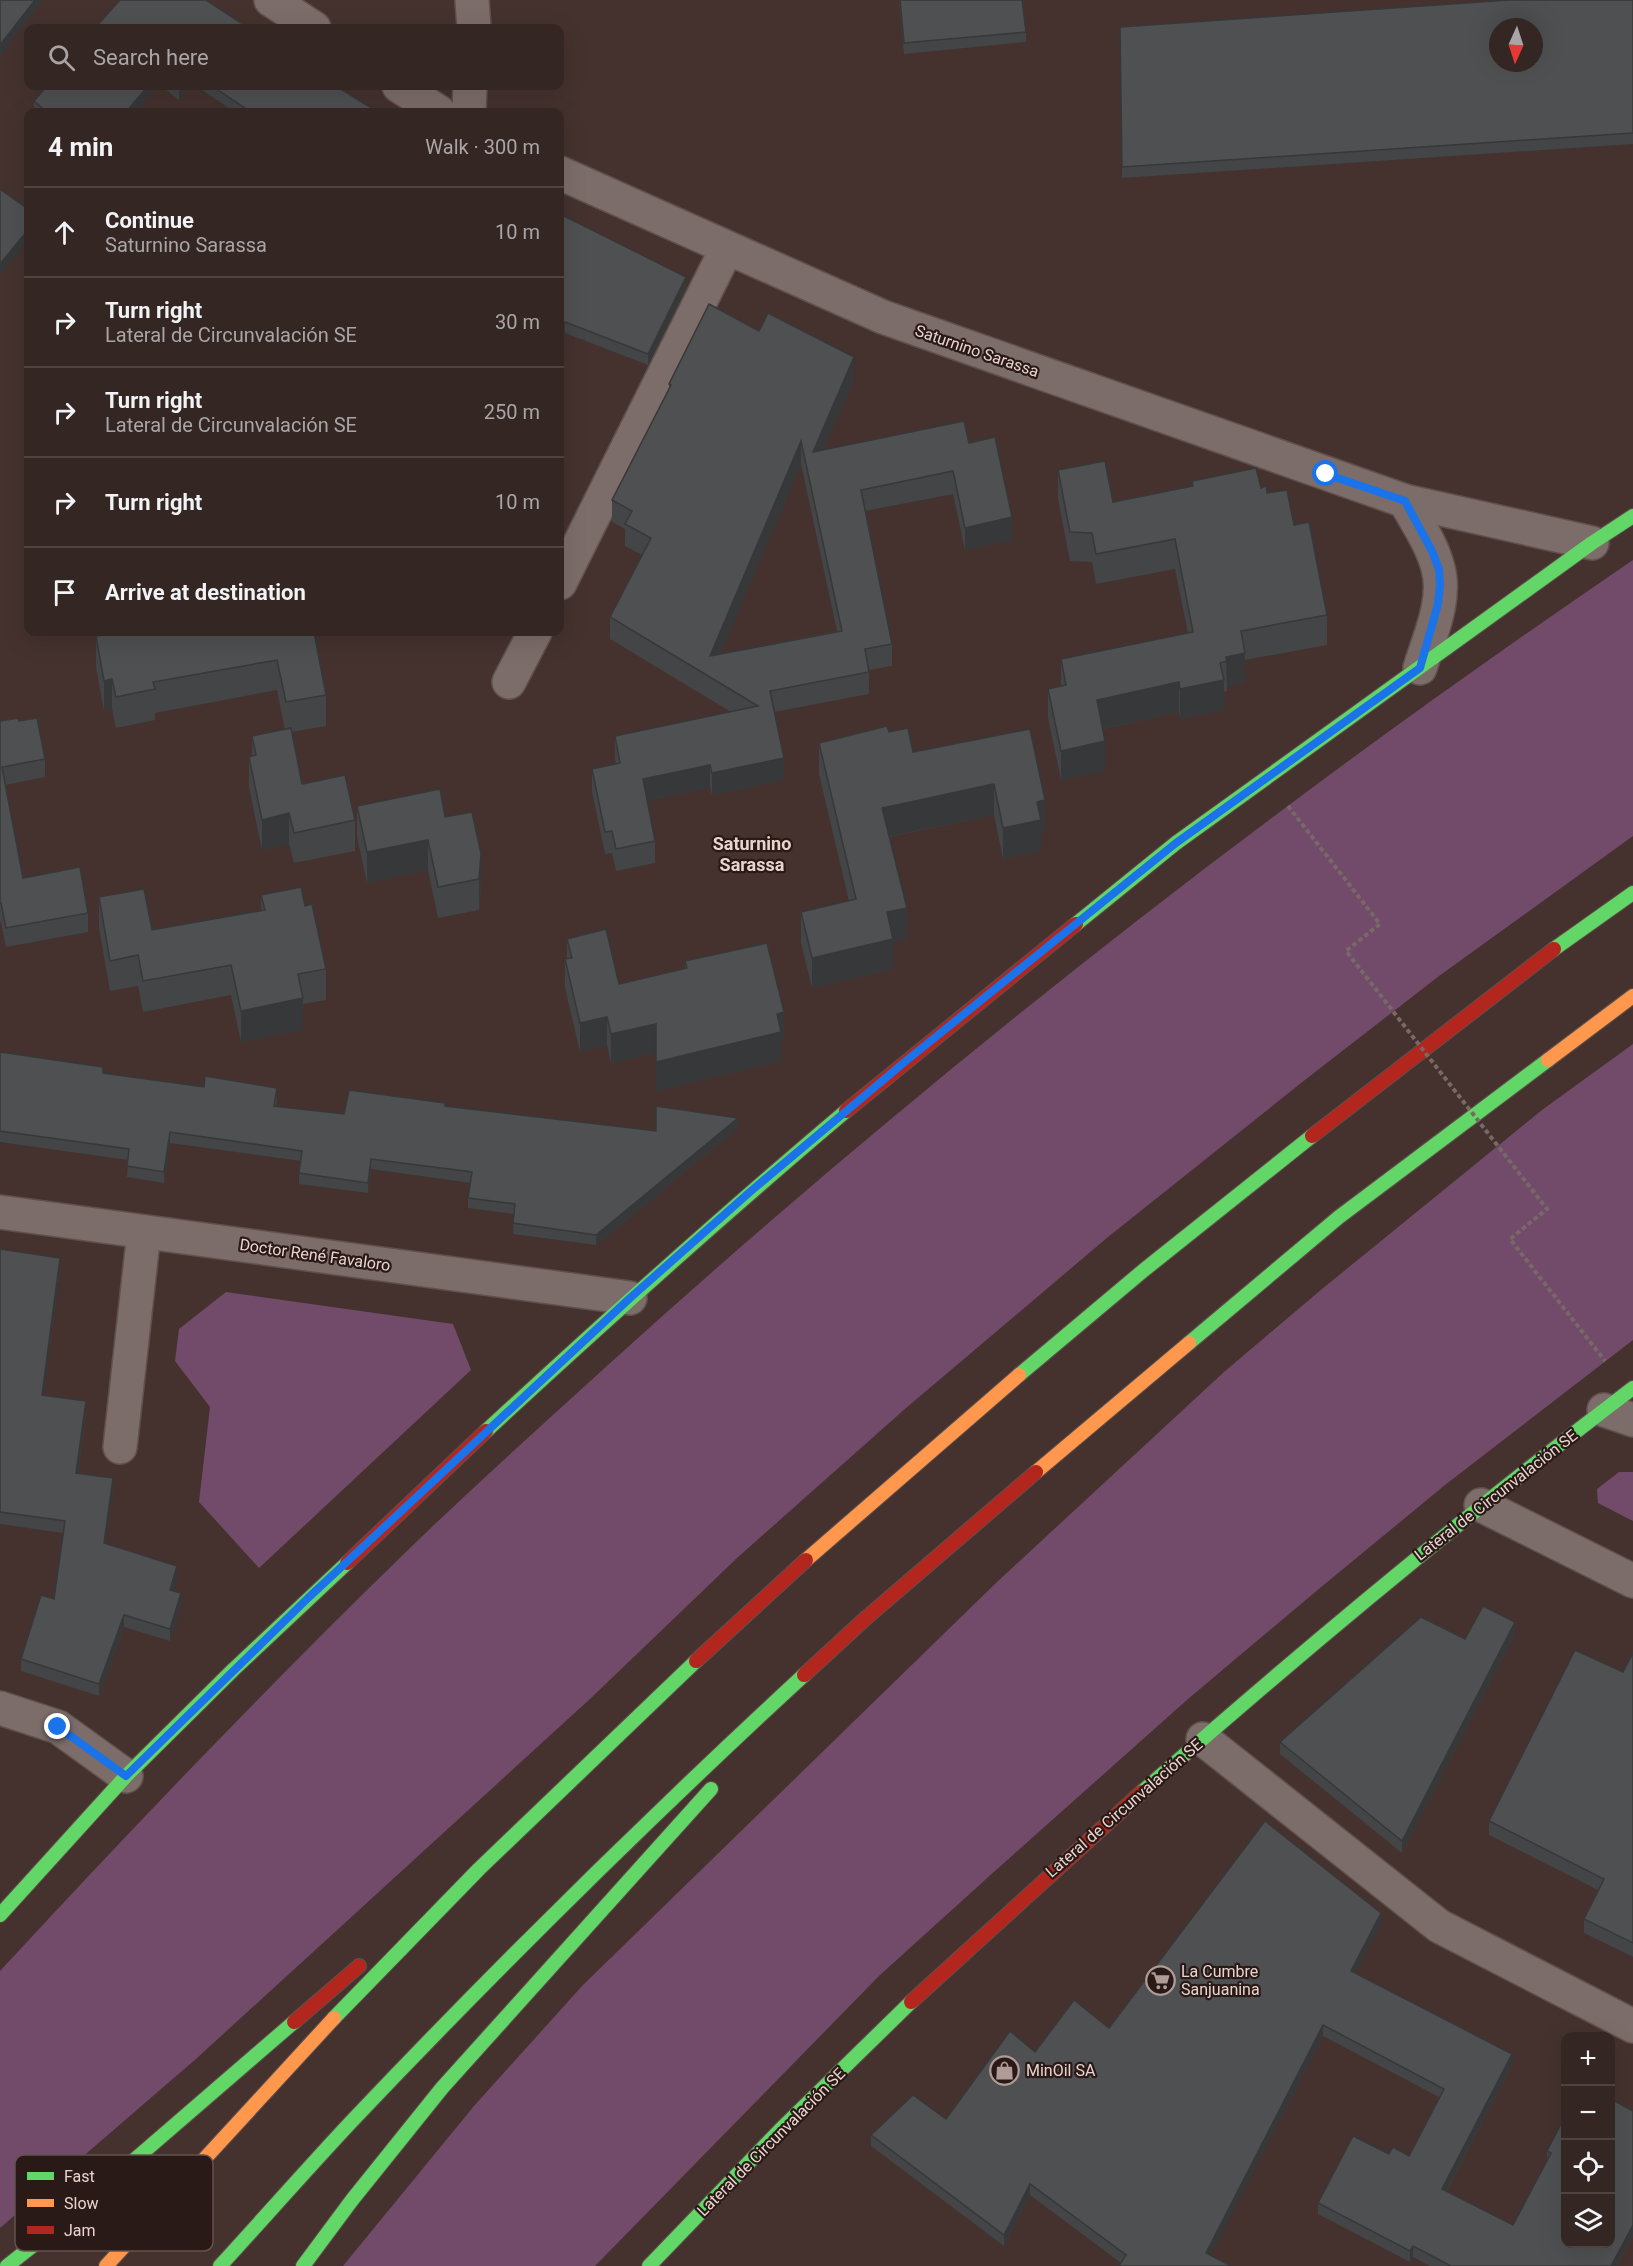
<!DOCTYPE html>
<html lang="en">
<head>
<meta charset="utf-8">
<style>
	:root { --surface:#342623; --page:#3f3230; --text:#f1f3f6; --muted:#a9a5a6; --line:#4e4341 }
	body { margin:0; font-family:Roboto,sans-serif; background:var(--page); color:var(--text) }
	.controls { position:absolute; right:18px; bottom:18px; display:grid; overflow:hidden; border-radius:12px; box-shadow:0 6px 24px #0002 }
	.controls button { width:54px; height:54px; display:grid; place-items:center; padding:0; border:0; border-bottom:2px solid var(--line); background:var(--surface); color:var(--text); font:30px sans-serif }
	.compass { position:absolute; left:1489px; top:18px; width:54px; height:54px; border-radius:50%; background:var(--surface); box-shadow:0 6px 24px #0002; rotate:183deg }
	.stop { position:absolute; width:18px; height:18px; margin:-14px; border:4px solid #1a73e8; border-radius:50%; background:#fff }
	.stop.end { background:#1a73e8; border-color:#fff; box-shadow:0 2px 6px #0008 }
	.list { margin:0; padding:0; list-style:none }
	h2 { display:flex; justify-content:space-between; align-items:center; height:78px; margin:0; padding:0 24px; font-size:26px }
	h2 small { font-size:20px; font-weight:400; color:var(--muted) }
	.list li { display:grid; grid-template-columns:39px 1fr auto; gap:18px; align-items:center; box-sizing:border-box; height:90px; padding:0 24px; border-top:2px solid var(--line) }
	.list b { display:block; font-size:22px; white-space:nowrap }
	.list p { margin:0; font-size:20px; white-space:nowrap; color:var(--muted) }
	.list em { font-size:20px; font-style:normal; color:var(--muted) }
	.icon { flex:none; width:33px; height:33px; fill:none; stroke:currentColor; stroke-width:2; stroke-linecap:round; stroke-linejoin:round }
	.map { position:relative; flex:none; width:1633px; height:2266px; overflow:hidden }
	.search { position:absolute; background:var(--surface); box-shadow:0 6px 24px #0002; left:24px; top:24px; width:540px; height:66px; display:flex; align-items:center; gap:15px; box-sizing:border-box; padding:0 21px; border-radius:12px; color:var(--muted); font-size:22px }
	.panel { position:absolute; background:var(--surface); box-shadow:0 6px 24px #0002; left:24px; top:108px; width:540px; height:528px; border-radius:12px }
	.map>svg:first-child { display:block }
	.green { fill:#724b6b }
	.lines { fill:none; stroke-linecap:round; stroke-linejoin:round }
	.street-casing { stroke:#5f504c; stroke-width:36 }
	.fast-casing { stroke:#5f504c; stroke-width:16 }
	.slow-casing { stroke:#5f504c; stroke-width:16 }
	.jam-casing { stroke:#5f504c; stroke-width:16 }
	.street { stroke:#7c6d6a; stroke-width:33 }
	.fast { stroke:#63d668; stroke-width:14 }
	.slow { stroke:#ff974d; stroke-width:14 }
	.jam { stroke:#b3261e; stroke-width:14 }
	.path-bridge { stroke:#786967; stroke-width:4; stroke-dasharray:4.5 3; stroke-linecap:butt }
	.wall { fill:#434546; fill-rule:evenodd }
	.shaded-wall { fill:#373839 }
	.building { fill:#4e5051; stroke:#373839; stroke-width:1.5; fill-rule:evenodd }
	.route { stroke:#1a73e8; stroke-width:8 }
	.labels { text-anchor:middle; dominant-baseline:central; stroke-width:4.5; stroke-linejoin:round; paint-order:stroke }
	.street-label { font-size:16px; fill:#e9d3ce; stroke:#291a17 }
	.poi-label { font-size:16px; fill:#e9d3ce; stroke:#291a17; text-anchor:start }
	.neighbourhood-label { font-size:18px; font-weight:bold; fill:#e9d3ce; stroke:#291a17 }
	.key { fill:#291a17; stroke:#63524e; stroke-width:1.5 }
	.key-label { font-size:16px; fill:#e9d3ce }
</style>
</head>
<body>
<div class="map">
<svg width="1633" height="2266" viewBox="0 0 1633 2266">
	<rect width="100%" height="100%" fill="#45322f"/>
	<g class="green">
		<path d="M1633,560V836L1439,976L1301,1083L1108,1237L906,1408L737,1558L591,1698L197,2058L0,2228V1971C133,1827 268,1686 409,1549C474,1486 541,1426 608,1365C930,1073 1274,804 1633,560Z"/>
		<polygon points="1633,1044 1633,1340 1445,1485 1320,1588 1188,1699 996,1870 880,1975 595,2266 343,2266 474,2106 583,1985 997,1582 1224,1372 1322,1289 1542,1110"/>
		<polygon points="226,1292 453,1324 471,1370 259,1568 199,1502 210,1407 175,1361 179,1329"/>
		<polygon points="1619,1472 1633,1472 1633,1521 1598,1503 1597,1489"/>
	</g>
	<g class="lines">
		<defs>
			<g id="street">
				<polyline points="271,0 314,28"/>
				<polyline points="472,0 474,28"/>
				<polyline points="399,86 439,112"/>
				<polyline points="469,112 470,86"/>
				<polyline points="560,173 883,317 1405,501 1592,543"/>
				<path d="M1405,501C1417,523 1432,544 1438,568C1447,600 1429,638 1420,668"/>
				<polyline points="560,583 727,248"/>
				<polyline points="509,682 535,632"/>
				<polyline points="0,1212 630,1298"/>
				<polyline points="1604,1410 1633,1420"/>
				<polyline points="120,1447 144,1232"/>
				<polyline points="1481,1505 1633,1581"/>
				<polyline points="0,1708 58,1727 126,1776"/>
				<polyline points="1203,1739 1439,1926 1633,2026"/>
			</g>
			<g id="fast">
				<polyline points="1076,924 1176,843 1592,543 1633,516"/>
				<polyline points="1554,949 1633,893"/>
				<polyline points="1189,1343 1339,1217 1548,1060"/>
				<polyline points="1019,1375 1144,1270 1312,1136"/>
				<path d="M486,1431C604,1322 723,1215 846,1111"/>
				<path d="M1142,1792C1301,1652 1464,1516 1633,1388"/>
				<polyline points="0,1915 126,1776 234,1669 347,1563"/>
				<polyline points="334,2018 479,1869 696,1661"/>
				<polyline points="7,2266 59,2225 294,2022"/>
				<path d="M220,2266C264,2218 307,2169 351,2122C497,1968 648,1819 804,1675"/>
				<polyline points="303,2266 352,2200 442,2088 711,1789"/>
				<polyline points="649,2266 780,2130 911,2002"/>
			</g>
			<g id="slow">
				<polyline points="1548,1060 1633,996"/>
				<polyline points="1036,1472 1189,1343"/>
				<polyline points="806,1560 1019,1375"/>
				<polyline points="106,2266 334,2018"/>
			</g>
			<g id="jam">
				<polyline points="846,1111 1076,924"/>
				<polyline points="1312,1136 1554,949"/>
				<polyline points="347,1563 486,1431"/>
				<polyline points="696,1661 806,1560"/>
				<polyline points="804,1675 866,1618 1036,1472"/>
				<polyline points="911,2002 1142,1792"/>
				<polyline points="294,2022 359,1966"/>
			</g>
		</defs>
		<use href="#street" class="street-casing"/>
		<use href="#fast" class="fast-casing"/>
		<use href="#slow" class="slow-casing"/>
		<use href="#jam" class="jam-casing"/>
		<use href="#street" class="street"/>
		<use href="#fast" class="fast"/>
		<use href="#slow" class="slow"/>
		<use href="#jam" class="jam"/>
		<polyline class="path-bridge" points="1288,806 1380,924 1346,951 1547,1209 1510,1239 1605,1361"/>
	</g>
	<g class="wall">
		<polygon points="899,0 1022,0 1026,32 1026,42 904,54"/>
		<polygon points="1633,0 1633,144 1122,178 1120,27"/>
		<polygon points="157,86 135,112 34,112 34,101"/>
		<polygon points="161,86 190,86 179,100"/>
		<polygon points="196,86 336,86 378,112 235,112"/>
		<polygon points="560,214 686,288 648,365 565,333 560,344"/>
		<path d="M759,331L854,379L823,450L969,443L1012,540L965,550L953,494L865,511L892,644V666L869,670V694L774,712L784,780L712,795L710,787L647,801L655,841V863L616,871L612,853L605,854L592,791V769L616,764L615,759V736L731,712L610,639V617L642,555L625,546V529L612,522V500L669,389V384ZM801,464L837,631L720,654Z"/>
		<polygon points="1058,470 1113,502 1192,487 1192,481 1261,488 1267,493 1294,525 1327,615 1327,645 1245,660 1245,682 1227,686 1227,691 1224,692 1224,710 1180,719 1179,712 1103,729 1105,771 1061,780 1048,718 1048,689 1061,686 1061,659 1188,633 1175,569 1096,584 1092,562 1070,561 1058,499"/>
		<polygon points="110,632 293,632 294,635 326,695 326,726 291,732 302,784 355,820 355,851 294,863 289,844 262,850 249,787 249,757 252,756 252,736 285,730 277,690 155,713 155,720 116,728 112,709 104,711 96,667 96,636 110,633"/>
		<polygon points="0,721 19,721 45,759 45,777 5,785 23,878 88,913 88,932 6,947 1,922 0,922"/>
		<polygon points="1030,729 1045,831 1041,831 1041,851 1003,859 994,815 889,837 907,939 893,942 893,969 812,988 801,943 801,912 849,901 819,774 819,743 889,732 913,752"/>
		<polygon points="357,806 445,817 472,812 481,885 479,910 438,918 428,870 367,883 357,837"/>
		<polygon points="261,895 305,906 326,969 326,1000 303,1004 303,1029 241,1042 231,995 143,1012 138,986 110,991 99,928 99,897 152,930 261,911"/>
		<polygon points="567,939 619,984 685,969 685,961 784,1041 781,1042 781,1061 656,1091 656,1053 611,1063 607,1045 580,1052 565,988 565,959 567,959"/>
		<polygon points="0,1052 103,1073 277,1098 276,1106 344,1114 445,1106 656,1131 738,1128 596,1245 513,1234 514,1214 468,1208 468,1198 471,1183 371,1169 368,1193 299,1184 299,1173 301,1161 170,1143 164,1183 127,1177 128,1160 0,1142"/>
		<polygon points="0,1249 60,1270 43,1396 86,1413 78,1473 113,1490 105,1543 177,1578 173,1591 181,1605 170,1641 124,1627 99,1696 21,1671 21,1659 54,1599 63,1533 0,1524"/>
		<polygon points="1515,1634 1402,1853 1280,1754 1280,1742 1465,1639"/>
		<polygon points="1633,1653 1633,1957 1584,1933 1584,1919 1598,1890 1489,1835 1489,1821 1623,1672"/>
		<polygon points="1381,1924 1355,1973 1512,2065 1447,2191 1513,2225 1547,2160 1547,2151 1564,2118 1566,2244 1633,2111 1633,2236 1617,2266 1430,2266 1413,2257 1410,2262 1318,2214 1318,2203 1389,2154 1409,2156 1439,2097 1323,2036 1210,2255 1121,2263 1030,2195 1004,2246 871,2146 871,2135 946,2119 1035,2052 1109,2028"/>
	</g>
	<g class="shaded-wall">
		<polygon points="35,0 43,0 0,56 0,45"/>
		<polygon points="148,86 157,86 135,112 126,112"/>
		<polygon points="182,86 190,86 179,100 179,89"/>
		<polygon points="28,230 28,241 0,275 0,264"/>
		<polygon points="686,277 686,288 648,365 648,354"/>
		<polygon points="565,322 565,333 560,344 560,333"/>
		<polygon points="854,357 854,379 813,474 813,452"/>
		<polygon points="801,441 801,464 710,678 710,656"/>
		<polygon points="1012,517 1012,540 965,550 965,528"/>
		<polygon points="1245,653 1245,682 1227,686 1226,657"/>
		<polygon points="112,679 112,709 104,711 104,681"/>
		<polygon points="1224,680 1224,710 1180,719 1180,689"/>
		<polygon points="1179,682 1179,712 1097,730 1097,700"/>
		<polygon points="1105,741 1105,771 1061,780 1061,751"/>
		<polygon points="784,758 784,780 712,795 712,773"/>
		<polygon points="710,765 710,787 643,802 643,779"/>
		<polygon points="994,784 994,815 882,838 882,808"/>
		<polygon points="1045,800 1045,831 1041,831 1041,851 1003,859 1003,828 1037,802"/>
		<polygon points="289,813 289,844 262,850 262,820"/>
		<polygon points="428,840 428,870 367,883 367,852"/>
		<polygon points="481,854 481,885 479,910 479,879"/>
		<polygon points="907,908 907,939 893,942 893,969 812,988 812,958 887,912"/>
		<polygon points="303,998 303,1029 241,1042 241,1011"/>
		<polygon points="784,1012 784,1041 781,1042 781,1061 656,1091 656,1062 777,1014"/>
		<polygon points="607,1017 607,1045 580,1052 580,1023"/>
		<polygon points="656,1024 656,1053 611,1063 611,1034"/>
		<polygon points="738,1118 738,1128 596,1245 596,1235"/>
		<polygon points="170,1132 170,1143 164,1183 164,1172"/>
		<polygon points="371,1159 371,1169 368,1193 368,1183"/>
		<polygon points="60,1258 60,1270 42,1407 42,1395"/>
		<polygon points="86,1401 86,1413 76,1485 76,1473"/>
		<polygon points="113,1478 113,1490 104,1555 104,1543"/>
		<polygon points="177,1566 177,1578 170,1602 170,1590"/>
		<polygon points="181,1593 181,1605 170,1641 170,1629"/>
		<polygon points="124,1615 124,1627 99,1696 99,1684"/>
		<polygon points="1515,1622 1515,1634 1402,1853 1402,1841"/>
		<polygon points="1381,1913 1381,1924 1351,1982 1351,1971"/>
		<polygon points="1323,2025 1323,2036 1206,2264 1206,2253"/>
		<polygon points="1512,2054 1512,2065 1442,2200 1442,2189"/>
		<polygon points="1030,2184 1030,2195 1004,2246 1004,2235"/>
		<polygon points="1633,2225 1633,2236 1617,2266 1611,2266"/>
		<polygon points="1413,2246 1413,2257 1410,2262 1410,2251"/>
	</g>
	<g class="building">
		<polygon points="0,0 35,0 0,45"/>
		<polygon points="120,0 206,0 249,28 95,28"/>
		<polygon points="900,0 1022,0 1026,32 904,43"/>
		<path d="M1509,0H1633V133L1122,167L1120,27ZM1498,27H1534V63H1498Z"/>
		<polygon points="47,86 148,86 126,112 47,112 34,101"/>
		<polygon points="175,86 182,86 179,89"/>
		<polygon points="212,86 336,86 378,112 251,112"/>
		<polygon points="0,189 28,209 28,230 0,264"/>
		<polygon points="560,214 686,277 648,354 565,322 560,333"/>
		<path d="M709,304L759,331L768,313L854,357L813,452L964,421L969,443L995,437L1012,517L965,528L953,471L861,490L892,644L865,649L869,672L770,691L784,758L712,773L710,765L643,779L655,841L616,849L612,831L605,832L592,769L620,763L615,736L758,706L610,617L651,538L625,524L632,511L612,500L671,385L669,384ZM801,441L842,631L710,656Z"/>
		<polygon points="1105,461 1113,502 1193,486 1192,481 1256,468 1261,488 1266,486 1267,493 1287,490 1294,525 1309,522 1327,615 1241,631 1245,653 1226,657 1227,661 1220,663 1224,680 1180,689 1179,682 1097,700 1105,741 1061,751 1048,689 1066,685 1061,659 1193,632 1175,539 1096,554 1092,533 1070,532 1058,470"/>
		<polygon points="115,632 293,632 294,635 314,632 326,695 286,702 277,660 153,682 155,689 116,697 112,679 104,681 96,636 115,633"/>
		<polygon points="18,718 19,721 37,718 45,759 2,767 23,878 80,867 88,913 6,928 1,903 0,903 0,721"/>
		<polygon points="887,726 889,732 908,728 913,752 1030,729 1045,800 1037,802 1041,820 1003,828 994,784 882,808 907,908 887,912 893,939 812,958 801,912 856,899 819,743"/>
		<polygon points="291,728 302,784 345,775 355,820 294,833 289,813 262,820 249,757 256,755 252,736"/>
		<polygon points="440,789 445,817 472,812 481,854 479,879 438,887 428,840 367,852 357,806"/>
		<polygon points="301,887 305,906 312,904 326,969 298,974 303,998 241,1011 231,965 143,981 138,955 110,961 99,897 144,889 152,930 265,910 261,895"/>
		<polygon points="606,929 619,984 687,968 685,961 767,943 784,1012 777,1014 781,1032 656,1062 656,1024 611,1034 607,1017 580,1023 565,959 572,958 567,939"/>
		<polygon points="0,1052 103,1067 103,1073 204,1087 205,1076 277,1088 274,1106 344,1114 349,1090 445,1103 445,1106 656,1131 656,1106 738,1118 596,1235 513,1223 515,1204 468,1198 472,1172 371,1159 368,1183 299,1173 302,1151 170,1132 164,1172 127,1166 129,1149 0,1131"/>
		<polygon points="0,1249 60,1258 42,1395 86,1401 76,1473 113,1478 104,1543 177,1566 170,1590 181,1593 170,1629 124,1615 99,1684 21,1659 41,1595 54,1599 65,1521 0,1512"/>
		<polygon points="1483,1606 1515,1622 1402,1841 1280,1742 1421,1617 1465,1639"/>
		<polygon points="1575,1650 1623,1672 1633,1653 1633,1943 1584,1919 1604,1879 1489,1821"/>
		<polygon points="1265,1821 1381,1913 1351,1971 1512,2054 1442,2189 1513,2225 1551,2153 1547,2151 1564,2118 1566,2119 1566,2244 1611,2244 1611,2099 1633,2111 1633,2225 1611,2266 1451,2266 1413,2246 1410,2251 1318,2203 1353,2136 1389,2154 1393,2147 1409,2156 1444,2089 1323,2025 1206,2253 1231,2266 1119,2266 1126,2255 1030,2184 1004,2235 871,2135 913,2095 946,2119 1010,2031 1035,2052 1074,2000 1109,2028"/>
	</g>
	<g class="lines">
		<polyline class="route" points="58,1727 126,1776 308,1598 630,1298 751,1191 907,1060 1176,843 1420,668 1438,604 1440,585 1439,569 1432,551 1405,501 1326,474"/>
	</g>
	<defs>
		<symbol id="supermarket-ring" viewBox="-11 -11 22 22"><circle r="9.5" fill="#291a17" stroke="#b09b96" stroke-width="1.5"/><path d="M-6-5.5h2.5l.6 2H6L4.5 2H-2.5L-4.4-4H-6ZM-1.5 3.2a1.3 1.3 0 1 0 .1 0ZM3 3.2a1.3 1.3 0 1 0 .1 0Z" fill="#b09b96"/></symbol>
		<symbol id="shop-ring" viewBox="-11 -11 22 22"><circle r="9.5" fill="#291a17" stroke="#b09b96" stroke-width="1.5"/><path d="M-5-2.5h2.3a2.7 3.5 0 0 1 5.4 0H5L5.5 6h-11ZM-1.5-2.5h3a1.5 2.3 0 0 0-3 0Z" fill="#b09b96"/></symbol>
	</defs>
	<g fill-rule="evenodd">
		<use href="#supermarket-ring" x="1144" y="1964" width="33" height="33"/>
		<use href="#shop-ring" x="988" y="2054" width="33" height="33"/>
	</g>
	<g class="labels">
		<g class="street-label">
			<text transform="translate(977 351) rotate(19)">Saturnino Sarassa</text>
			<text transform="translate(315 1255) rotate(8)">Doctor René Favaloro</text>
			<text transform="translate(1496 1495) rotate(-38)">Lateral de Circunvalación SE</text>
			<text transform="translate(1124 1808) rotate(-41)">Lateral de Circunvalación SE</text>
			<text transform="translate(771 2142) rotate(-45)">Lateral de Circunvalación SE</text>
		</g>
		<g class="poi-label">
			<text x="1181" y="1971">La Cumbre<tspan x="1181" dy="18">Sanjuanina</tspan></text>
			<text x="1026" y="2070">MinOil SA</text>
		</g>
		<g class="neighbourhood-label">
			<text x="752" y="843">Saturnino<tspan x="752" dy="21">Sarassa</tspan></text>
		</g>
	</g>
	<rect x="15" y="2155" width="198" height="96" rx="9" class="key"/>
	<rect x="27" y="2172" width="27" height="8" fill="#63d668"/>
	<rect x="27" y="2199" width="27" height="8" fill="#ff974d"/>
	<rect x="27" y="2226" width="27" height="8" fill="#b3261e"/>
	<g class="key-label">
		<text x="64" y="2182">Fast</text>
		<text x="64" y="2209">Slow</text>
		<text x="64" y="2236">Jam</text>
	</g>
</svg>
<div class="controls">
<button>+</button>
<button>−</button>
<button><svg class="icon" aria-label="locate" viewBox="0 0 24 24"><circle cx="12" cy="12" r="6"/><path d="M12 2v4M12 18v4M2 12h4M18 12h4"/></svg></button>
<button><svg class="icon" aria-label="layers" viewBox="0 0 24 24"><path d="M12 4l9 5-9 5-9-5zM3 14l9 5 9-5"/></svg></button>
</div>
<svg class="compass" viewBox="-18 -18 36 36"><path d="M0-13l5 13h-10z" fill="#e53935"/><path d="M0 13l5-13h-10z" fill="#a9a5a6"/></svg>
<div class="stop" style="left:1326px;top:474px"></div>
<div class="stop end" style="left:58px;top:1727px"></div>
<div class="search"><svg class="icon" aria-label="search" viewBox="0 0 24 24"><circle cx="10" cy="10" r="6"/><path d="M15 15l6 6"/></svg>Search here</div>
<section class="panel">
<h2>4 min<small>Walk · 300 m</small></h2>
<ul class="list">
<li><svg class="icon" aria-label="ahead" viewBox="0 0 24 24"><path d="M12 20V5M6 11l6-6 6 6"/></svg><div><b>Continue</b><p>Saturnino Sarassa</p></div><em>10 m</em></li>
<li><svg class="icon" aria-label="right" viewBox="0 0 24 24"><path d="M7 20v-9h11M14 6l5 5-5 5"/></svg><div><b>Turn right</b><p>Lateral de Circunvalación SE</p></div><em>30 m</em></li>
<li><svg class="icon" aria-label="right" viewBox="0 0 24 24"><path d="M7 20v-9h11M14 6l5 5-5 5"/></svg><div><b>Turn right</b><p>Lateral de Circunvalación SE</p></div><em>250 m</em></li>
<li><svg class="icon" aria-label="right" viewBox="0 0 24 24"><path d="M7 20v-9h11M14 6l5 5-5 5"/></svg><div><b>Turn right</b></div><em>10 m</em></li>
<li><svg class="icon" aria-label="arrive" viewBox="0 0 24 24"><path d="M6 21V4h12l-3 4 3 4H6"/></svg><div><b>Arrive at destination</b></div></li>
</ul>
</section>
</div>
</body>
</html>
